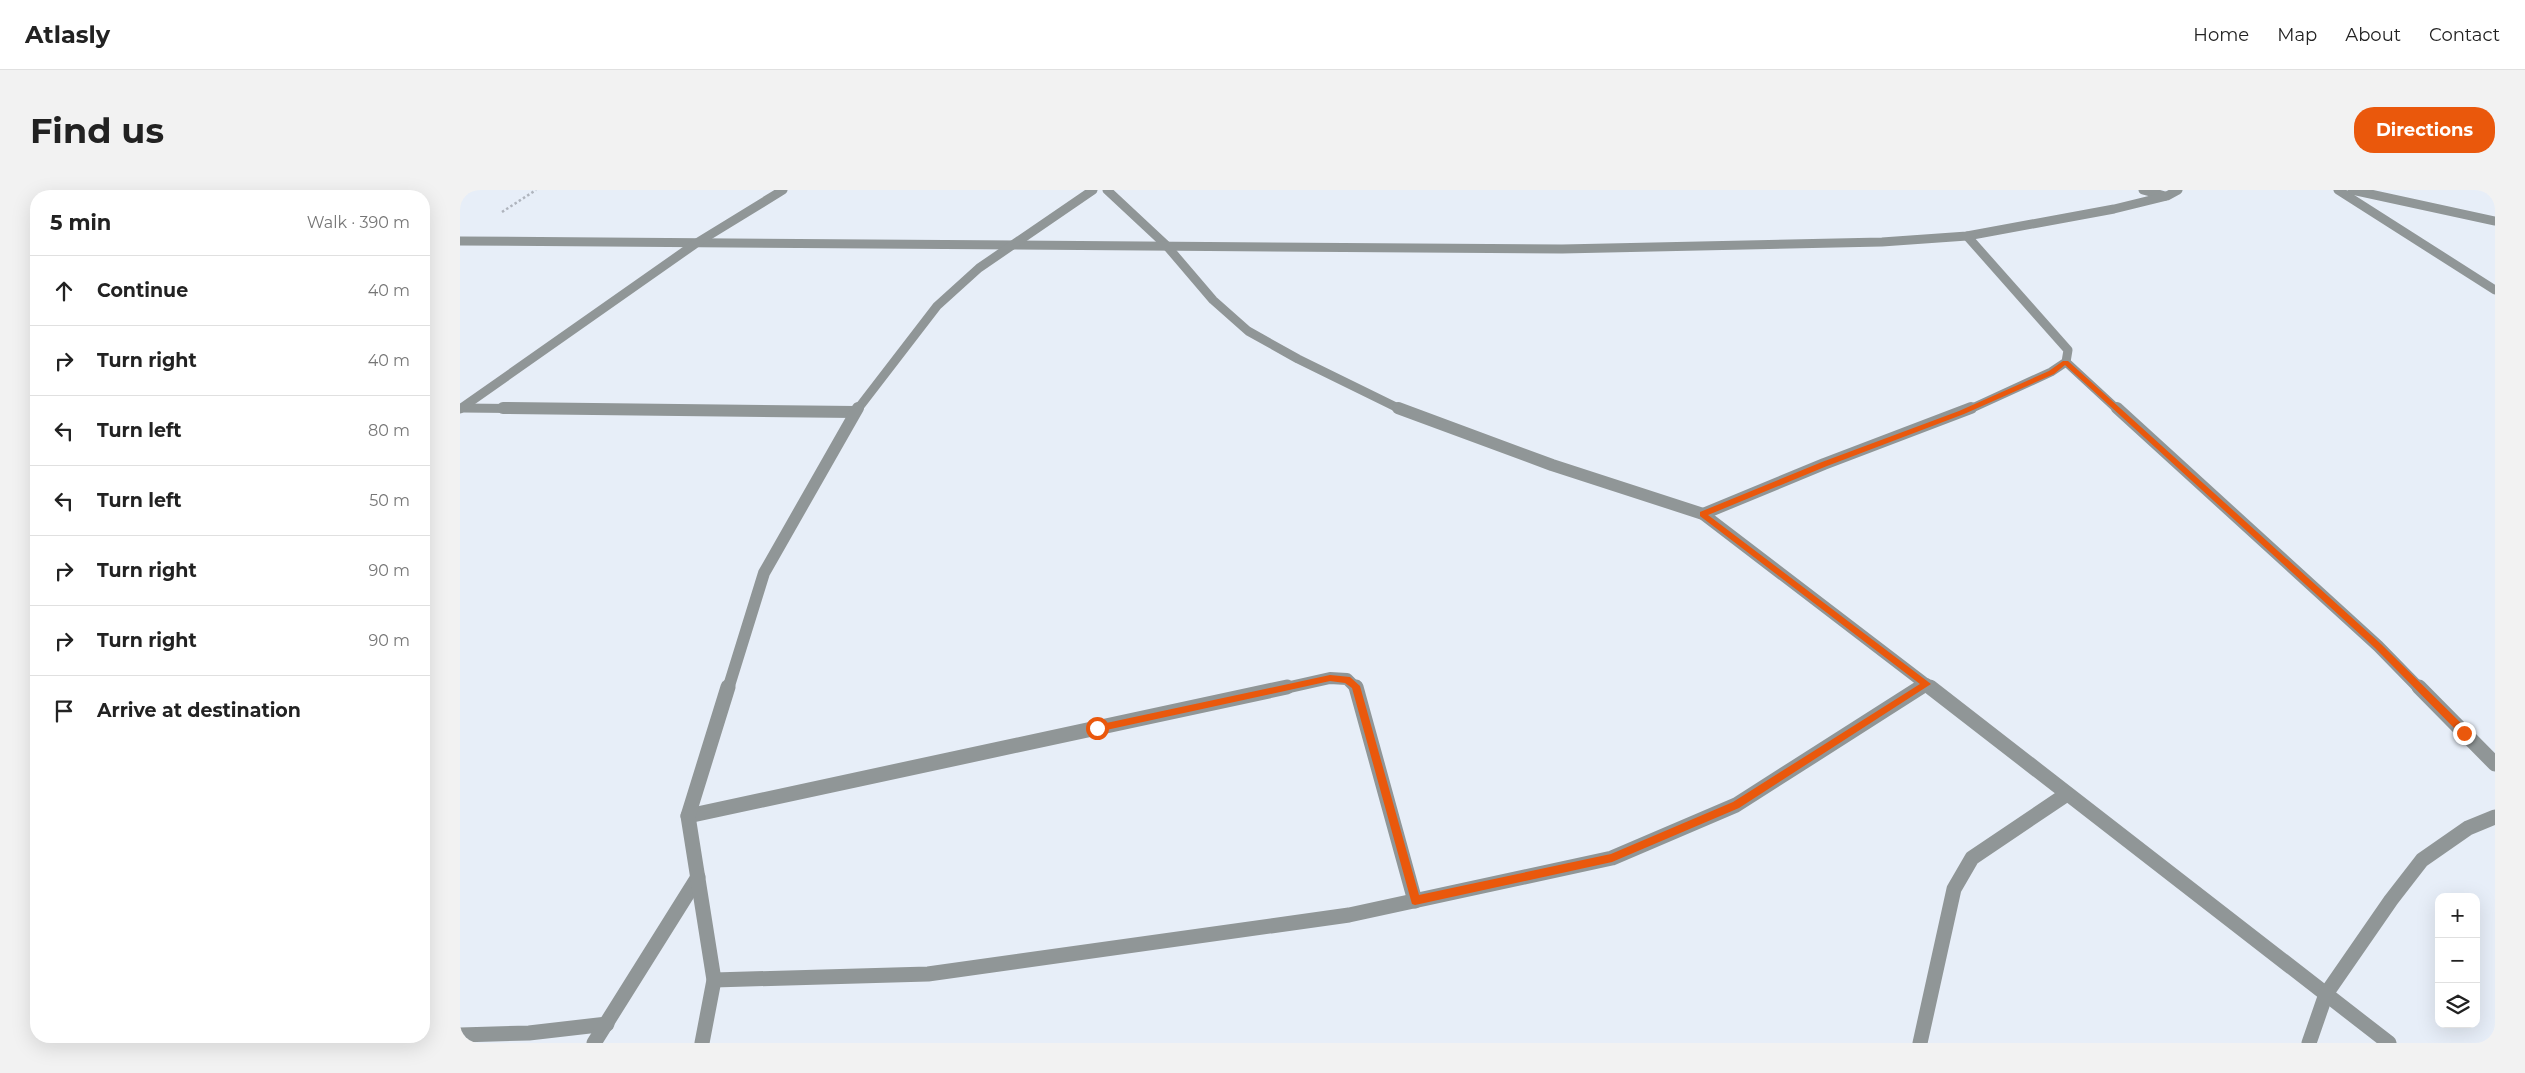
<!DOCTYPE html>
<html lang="en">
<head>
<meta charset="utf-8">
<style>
	:root { --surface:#fff; --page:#f2f2f2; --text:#222; --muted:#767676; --line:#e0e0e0; --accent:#ea580c }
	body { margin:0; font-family:Montserrat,sans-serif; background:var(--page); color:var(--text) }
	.controls { position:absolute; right:15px; bottom:15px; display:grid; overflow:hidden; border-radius:10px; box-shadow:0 5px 20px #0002 }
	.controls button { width:45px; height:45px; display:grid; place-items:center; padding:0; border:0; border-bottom:1px solid var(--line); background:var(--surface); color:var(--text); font:25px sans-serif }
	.stop { position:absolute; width:15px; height:15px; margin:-11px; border:4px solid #ea580c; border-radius:50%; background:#fff }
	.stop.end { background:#ea580c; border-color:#fff; box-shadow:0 1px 5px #0008 }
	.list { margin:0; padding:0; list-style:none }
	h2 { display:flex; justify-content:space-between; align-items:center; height:65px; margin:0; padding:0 20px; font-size:21px }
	h2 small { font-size:16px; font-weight:400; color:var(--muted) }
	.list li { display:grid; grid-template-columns:32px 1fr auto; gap:15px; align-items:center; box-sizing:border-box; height:70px; padding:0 20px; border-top:1px solid var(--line) }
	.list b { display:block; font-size:19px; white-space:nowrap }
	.list em { font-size:16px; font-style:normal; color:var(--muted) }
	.icon { flex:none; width:28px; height:28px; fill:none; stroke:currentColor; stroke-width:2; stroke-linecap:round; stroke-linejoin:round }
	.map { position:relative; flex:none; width:2035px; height:853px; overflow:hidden; border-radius:20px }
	header { display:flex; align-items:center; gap:30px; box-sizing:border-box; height:70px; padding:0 25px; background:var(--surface); border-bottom:1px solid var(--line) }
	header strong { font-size:24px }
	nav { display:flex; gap:28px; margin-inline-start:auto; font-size:18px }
	.intro { display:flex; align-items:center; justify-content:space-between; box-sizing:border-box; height:120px; padding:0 30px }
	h1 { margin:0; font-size:35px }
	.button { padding:12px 22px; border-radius:20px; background:var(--accent); color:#fff; font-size:18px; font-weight:700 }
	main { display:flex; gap:30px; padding:0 30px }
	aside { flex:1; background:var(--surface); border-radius:20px; box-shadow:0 5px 20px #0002 }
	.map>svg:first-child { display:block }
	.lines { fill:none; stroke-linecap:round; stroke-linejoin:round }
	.path { stroke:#afb4bd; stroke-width:2.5; stroke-dasharray:2.5 2.5; stroke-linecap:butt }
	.minor-far2 { stroke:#909697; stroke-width:9 }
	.minor-far1 { stroke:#909697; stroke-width:12 }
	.minor { stroke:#909697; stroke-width:15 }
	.route { fill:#ea580c }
</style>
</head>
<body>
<header>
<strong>Atlasly</strong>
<nav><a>Home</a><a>Map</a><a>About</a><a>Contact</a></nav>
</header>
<div class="intro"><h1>Find us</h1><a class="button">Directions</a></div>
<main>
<aside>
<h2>5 min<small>Walk · 390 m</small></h2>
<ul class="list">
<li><svg class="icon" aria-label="ahead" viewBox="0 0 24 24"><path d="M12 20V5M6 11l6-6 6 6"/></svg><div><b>Continue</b></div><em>40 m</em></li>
<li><svg class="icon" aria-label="right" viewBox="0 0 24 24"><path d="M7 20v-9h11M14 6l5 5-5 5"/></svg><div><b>Turn right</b></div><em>40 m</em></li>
<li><svg class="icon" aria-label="left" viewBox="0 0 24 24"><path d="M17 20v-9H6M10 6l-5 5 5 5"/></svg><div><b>Turn left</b></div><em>80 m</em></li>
<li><svg class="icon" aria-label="left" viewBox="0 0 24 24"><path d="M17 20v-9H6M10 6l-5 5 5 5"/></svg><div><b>Turn left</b></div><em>50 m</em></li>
<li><svg class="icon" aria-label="right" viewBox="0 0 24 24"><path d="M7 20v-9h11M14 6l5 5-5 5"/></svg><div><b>Turn right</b></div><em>90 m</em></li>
<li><svg class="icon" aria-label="right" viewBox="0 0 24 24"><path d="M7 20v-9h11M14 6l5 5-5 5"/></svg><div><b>Turn right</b></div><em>90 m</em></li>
<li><svg class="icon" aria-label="arrive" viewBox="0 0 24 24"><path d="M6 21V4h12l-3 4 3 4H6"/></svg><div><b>Arrive at destination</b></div></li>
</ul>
</aside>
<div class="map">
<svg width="2035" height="853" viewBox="0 0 2035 853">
	<rect width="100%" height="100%" fill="#e7eef8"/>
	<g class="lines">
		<polyline class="path" points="42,22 76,0"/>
		<g class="minor-far2">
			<polyline points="647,0 706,55 753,110 788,141 838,169 942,220"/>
			<polyline points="1683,0 1705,6"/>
			<polyline points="1878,0 2035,100"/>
			<polyline points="1892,0 2035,31"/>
			<polyline points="1507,46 1608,160 1606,172 1591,182 1508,220"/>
			<polyline points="0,51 1102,59 1422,52 1507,46 1654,19 1707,6 1718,0"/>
			<polyline points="1606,172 1658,220"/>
			<polyline points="2,218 166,220"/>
			<polyline points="0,219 235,54 323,0"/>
			<polyline points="397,220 477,116 519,78 633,0"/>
		</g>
		<g class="minor-far1">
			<polyline points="43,218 395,222"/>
			<polyline points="938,218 1092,275 1243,324 1472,499"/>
			<polyline points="1657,218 1918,456 1960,499"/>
			<polyline points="1243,324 1364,274 1511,218"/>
			<polyline points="268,499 304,383 398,218"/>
			<polyline points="821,499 870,488 887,489 897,499"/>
			<polyline points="1459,499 1466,494"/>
		</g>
		<g class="minor">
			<polyline points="896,497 955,711"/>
			<polyline points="1470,497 1929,853"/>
			<polyline points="1959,497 2035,574"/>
			<polyline points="228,626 827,497"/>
			<polyline points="254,790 468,784 889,725 1152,668 1276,615 1461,497"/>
			<polyline points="0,845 69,843 147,834"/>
			<polyline points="134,853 238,687"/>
			<polyline points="242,853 254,790 228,626 268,497"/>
			<polyline points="1460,853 1494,699 1512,668 1607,604"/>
			<polyline points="1849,853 1866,804 1931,710 1962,670 2008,638 2035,627"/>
		</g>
	</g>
	<polygon class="route" points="1603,171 1608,171 1921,454 2008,540 2008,545 2001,545 1915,458 1605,175 1594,184 1504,224 1367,276 1248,325 1471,494 1279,618 1152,672 955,715 952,714 892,498 885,493 870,491 637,542 632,538 637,535 870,485 890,487 900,496 959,705 1151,664 1273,612 1460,494 1240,326 1240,322 1362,272 1499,221 1589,181"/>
</svg>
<div class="controls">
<button>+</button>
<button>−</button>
<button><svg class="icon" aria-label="layers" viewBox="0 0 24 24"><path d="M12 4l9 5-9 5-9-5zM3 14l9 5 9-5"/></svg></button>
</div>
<div class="stop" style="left:637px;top:538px"></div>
<div class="stop end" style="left:2004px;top:543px"></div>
</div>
</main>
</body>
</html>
